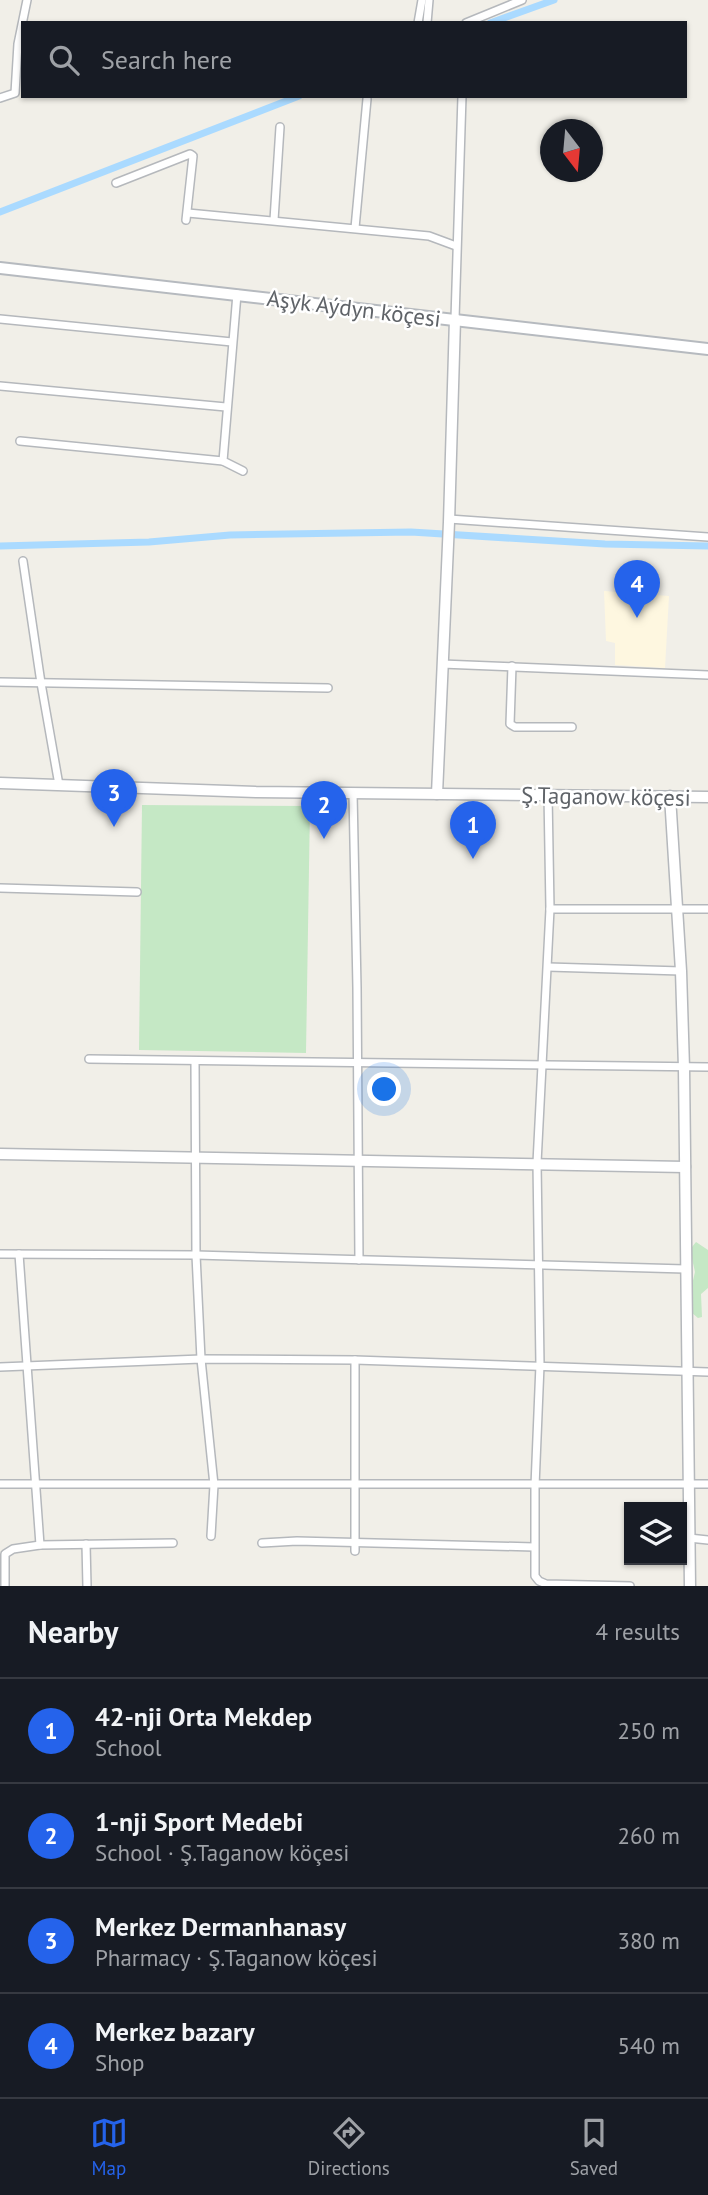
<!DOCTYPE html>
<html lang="en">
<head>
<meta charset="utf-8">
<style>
	:root { --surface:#171b24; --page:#242831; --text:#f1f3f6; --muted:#9ea1a6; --line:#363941; --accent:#2563eb }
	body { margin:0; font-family:"PT Sans",sans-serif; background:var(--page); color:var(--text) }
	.controls { position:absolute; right:21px; bottom:21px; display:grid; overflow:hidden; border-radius:0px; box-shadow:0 2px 5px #0004 }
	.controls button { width:63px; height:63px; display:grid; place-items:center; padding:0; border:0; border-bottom:2px solid var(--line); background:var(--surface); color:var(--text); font:35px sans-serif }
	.compass { position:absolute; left:540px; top:119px; width:63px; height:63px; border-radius:50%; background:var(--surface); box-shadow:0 2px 5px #0004; rotate:164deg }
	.you { position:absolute; left:385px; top:1090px; width:24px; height:24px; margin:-18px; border:5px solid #fff; border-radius:50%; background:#1a73e8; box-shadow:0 0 0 10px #1a73e833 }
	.badge { display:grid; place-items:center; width:46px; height:46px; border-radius:50%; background:var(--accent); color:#fff; font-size:23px; font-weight:700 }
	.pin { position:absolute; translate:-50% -58px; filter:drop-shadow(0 2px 4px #0008) }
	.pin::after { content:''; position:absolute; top:37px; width:24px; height:21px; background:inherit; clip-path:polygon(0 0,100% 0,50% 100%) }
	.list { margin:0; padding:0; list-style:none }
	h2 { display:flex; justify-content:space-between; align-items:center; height:91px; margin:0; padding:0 28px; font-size:30px }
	h2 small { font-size:23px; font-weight:400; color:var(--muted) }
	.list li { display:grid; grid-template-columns:46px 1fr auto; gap:21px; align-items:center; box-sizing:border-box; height:105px; padding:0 28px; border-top:2px solid var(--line) }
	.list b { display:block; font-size:26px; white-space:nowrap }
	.list p { margin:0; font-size:23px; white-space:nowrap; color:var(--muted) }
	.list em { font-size:23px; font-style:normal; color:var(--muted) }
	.icon { flex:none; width:38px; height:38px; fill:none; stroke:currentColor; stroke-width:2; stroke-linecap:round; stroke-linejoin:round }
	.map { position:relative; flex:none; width:708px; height:1586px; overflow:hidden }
	.search { position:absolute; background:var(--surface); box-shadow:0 2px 5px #0004; left:21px; right:21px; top:21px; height:77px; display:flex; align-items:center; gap:18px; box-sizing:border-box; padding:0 24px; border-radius:0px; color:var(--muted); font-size:26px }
	.sheet { height:511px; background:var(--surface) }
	nav { display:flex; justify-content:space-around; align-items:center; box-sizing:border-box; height:98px; border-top:2px solid var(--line); background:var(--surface); font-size:19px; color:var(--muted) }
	nav a { display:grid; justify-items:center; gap:4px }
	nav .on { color:var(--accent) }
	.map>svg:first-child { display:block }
	.commercial { fill:#fef7e0 }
	.green { fill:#c5e8c5 }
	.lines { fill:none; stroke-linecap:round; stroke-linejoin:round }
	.canal { stroke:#aadaff; stroke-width:7 }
	.minor-casing { stroke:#b5b8bc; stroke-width:10 }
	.tertiary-casing { stroke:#b5b8bc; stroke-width:13 }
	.secondary-casing { stroke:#b6babf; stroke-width:14 }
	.minor { stroke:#fff; stroke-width:7 }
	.tertiary { stroke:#fff; stroke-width:10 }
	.secondary { stroke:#fff; stroke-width:10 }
	.labels { text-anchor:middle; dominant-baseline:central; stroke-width:5; stroke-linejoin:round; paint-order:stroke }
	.street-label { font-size:23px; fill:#5f6368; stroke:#fff }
</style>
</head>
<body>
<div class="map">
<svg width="708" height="1586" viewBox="0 0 708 1586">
	<rect width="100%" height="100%" fill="#f1efe8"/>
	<polygon class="commercial" points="604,591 669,596 665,668 615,665 615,643 606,641"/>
	<g class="green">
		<polygon points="142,805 310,806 306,1053 139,1050"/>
		<polygon points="696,1242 708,1250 708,1288 701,1294 702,1317 698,1318 691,1312 690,1293 695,1272 691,1254 692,1247"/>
	</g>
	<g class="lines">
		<g class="canal">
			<polyline points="490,23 554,0"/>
			<polyline points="0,212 299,96"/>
			<polyline points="0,546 149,542 230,535 411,532 605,544 708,546"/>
		</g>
		<defs>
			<g id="minor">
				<polyline points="418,23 422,0"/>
				<polyline points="427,23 429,0"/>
				<polyline points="466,23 522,0"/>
				<polyline points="0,98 15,93 18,44 27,0"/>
				<polyline points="116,183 190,154 193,156 186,220"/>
				<polyline points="188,213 429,236 456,246"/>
				<polyline points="274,220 280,127"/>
				<polyline points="355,228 367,99"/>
				<polyline points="237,294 223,461 243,471"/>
				<polyline points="0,319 232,342"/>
				<polyline points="455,319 462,96"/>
				<polyline points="0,386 226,407"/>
				<polyline points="20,441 223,461"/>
				<polyline points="449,519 708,537"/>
				<polyline points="23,561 41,683 59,785"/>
				<polyline points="442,664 708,675"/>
				<polyline points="512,666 510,724 515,727 572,727"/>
				<polyline points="0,682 328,688"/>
				<polyline points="353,793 357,988 359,1260"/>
				<polyline points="548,794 550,909 537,1163 540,1365 535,1486 535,1576 539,1581 546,1584 630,1586"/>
				<polyline points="0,888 137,892"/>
				<polyline points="550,909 708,909"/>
				<polyline points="548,967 681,971"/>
				<polyline points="89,1059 708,1067"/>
				<polyline points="195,1061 196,1255 201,1359 214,1485 211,1536"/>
				<polyline points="0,1254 196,1255 685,1269"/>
				<polyline points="19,1254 40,1545"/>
				<polyline points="355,1360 355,1551"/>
				<polyline points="0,1367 201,1359 355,1360 708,1372"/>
				<polyline points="0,1484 708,1484"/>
				<polyline points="689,1538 708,1540"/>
				<polyline points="262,1543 297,1541 534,1547"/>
				<polyline points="86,1544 87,1586"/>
				<polyline points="5,1586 5,1554 13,1549 40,1545 173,1543"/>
			</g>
			<g id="tertiary">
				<polyline points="0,783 256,792 708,797"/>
				<polyline points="437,794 449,522 455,319"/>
				<polyline points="670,796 681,971 684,1068 690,1586"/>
				<polyline points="0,1154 685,1167"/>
			</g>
			<polyline id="secondary" points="0,268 708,349"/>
		</defs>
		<use href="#minor" class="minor-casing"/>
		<use href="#tertiary" class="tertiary-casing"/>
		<use href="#secondary" class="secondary-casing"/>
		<use href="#minor" class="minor"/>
		<use href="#tertiary" class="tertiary"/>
		<use href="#secondary" class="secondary"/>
	</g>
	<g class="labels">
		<g class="street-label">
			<text transform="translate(354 308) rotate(7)">Aşyk Aýdyn köçesi</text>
			<text transform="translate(606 796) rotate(1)">Ş.Taganow köçesi</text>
		</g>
	</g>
</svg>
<div class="controls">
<button><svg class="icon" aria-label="layers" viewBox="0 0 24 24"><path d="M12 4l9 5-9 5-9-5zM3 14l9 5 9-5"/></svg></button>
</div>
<svg class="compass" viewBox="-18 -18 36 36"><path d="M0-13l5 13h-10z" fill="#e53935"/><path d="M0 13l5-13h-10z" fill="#9ea1a6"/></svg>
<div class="you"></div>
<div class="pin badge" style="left:473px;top:859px">1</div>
<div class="pin badge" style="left:324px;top:839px">2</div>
<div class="pin badge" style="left:114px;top:827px">3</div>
<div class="pin badge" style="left:637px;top:618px">4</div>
<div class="search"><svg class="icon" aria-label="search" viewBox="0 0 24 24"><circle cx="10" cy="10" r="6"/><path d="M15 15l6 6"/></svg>Search here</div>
</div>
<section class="sheet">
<h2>Nearby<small>4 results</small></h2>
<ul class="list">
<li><span class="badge">1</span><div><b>42-nji Orta Mekdep</b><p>School</p></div><em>250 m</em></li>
<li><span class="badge">2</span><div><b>1-nji Sport Medebi</b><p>School · Ş.Taganow köçesi</p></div><em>260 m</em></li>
<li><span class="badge">3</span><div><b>Merkez Dermanhanasy</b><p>Pharmacy · Ş.Taganow köçesi</p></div><em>380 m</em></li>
<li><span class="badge">4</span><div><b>Merkez bazary</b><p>Shop</p></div><em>540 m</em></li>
</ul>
</section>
<nav>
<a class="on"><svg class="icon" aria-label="map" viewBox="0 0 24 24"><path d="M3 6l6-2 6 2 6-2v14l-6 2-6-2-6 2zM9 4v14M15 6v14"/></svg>Map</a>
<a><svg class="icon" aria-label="directions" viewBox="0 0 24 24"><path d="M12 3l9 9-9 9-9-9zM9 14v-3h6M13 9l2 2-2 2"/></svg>Directions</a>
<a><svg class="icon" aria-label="saved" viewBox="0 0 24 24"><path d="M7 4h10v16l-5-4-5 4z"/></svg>Saved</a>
</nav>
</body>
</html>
